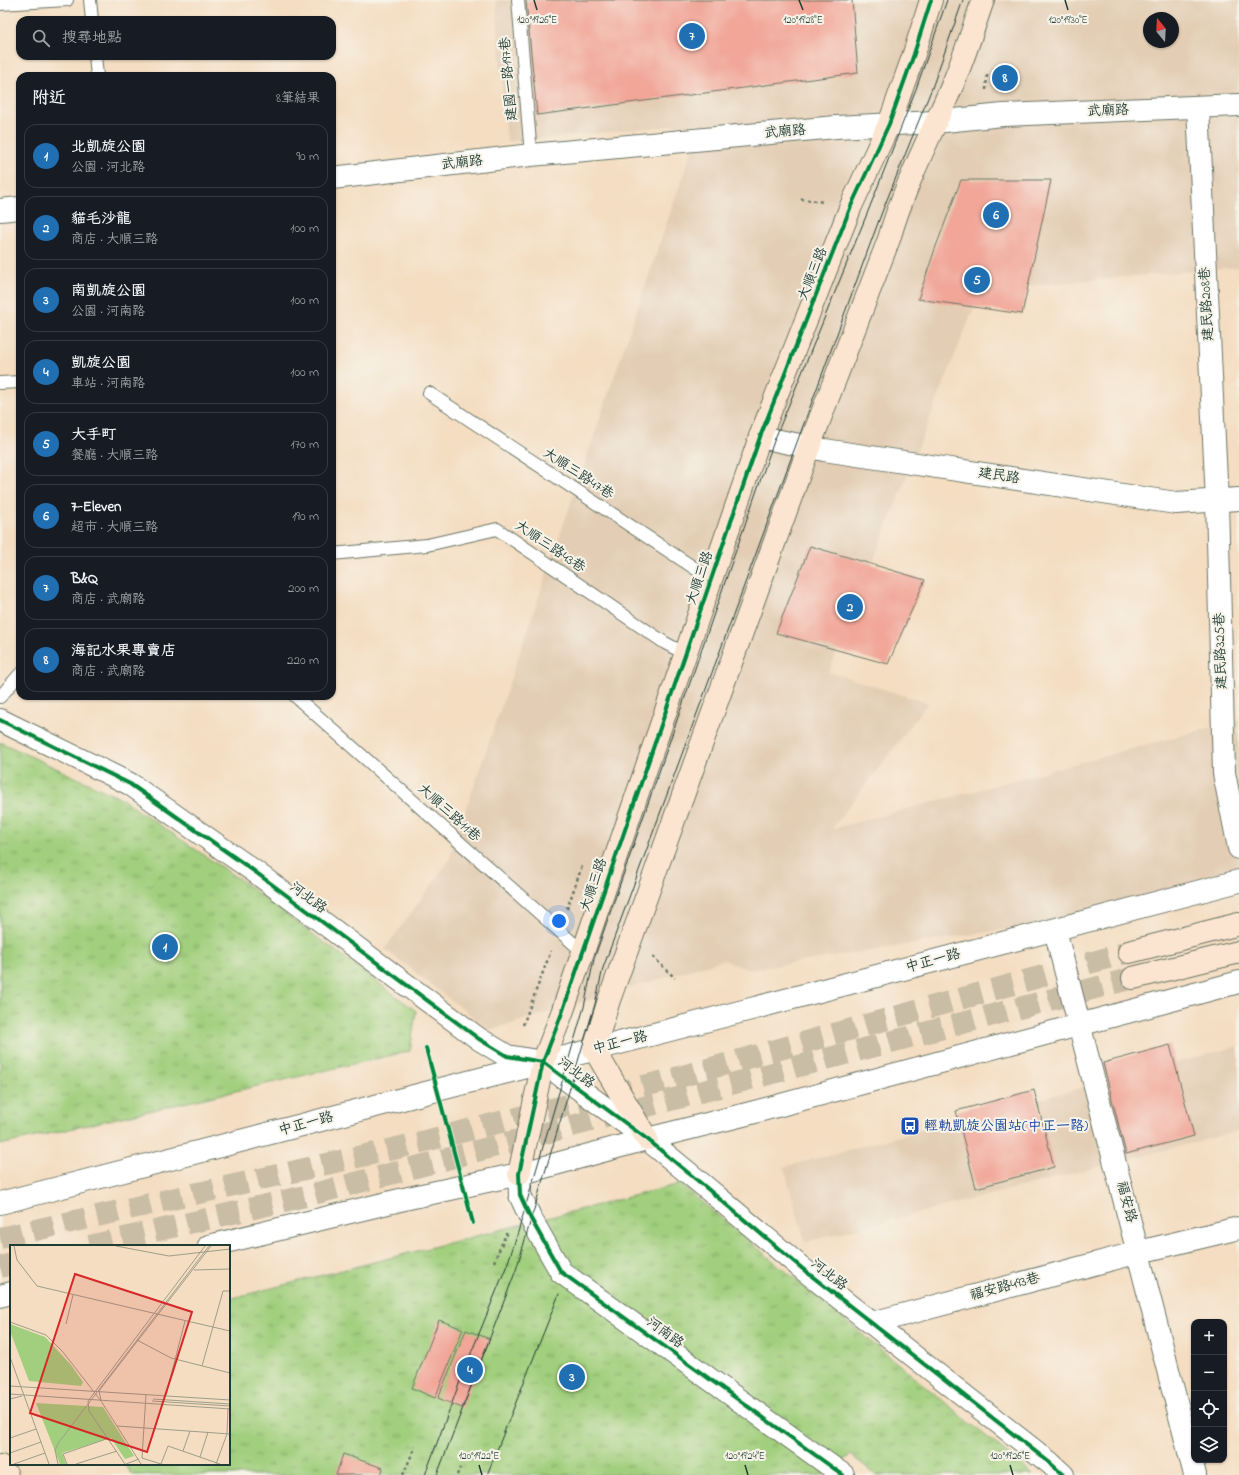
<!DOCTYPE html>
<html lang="zh-TW">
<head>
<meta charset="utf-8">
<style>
	:root { --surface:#171b24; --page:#242831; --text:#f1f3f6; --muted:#9ea1a6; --line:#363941; --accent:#1f6fb2 }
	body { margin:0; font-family:"Indie Flower","LXGW WenKai TC",sans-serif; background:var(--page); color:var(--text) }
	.controls { position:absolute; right:12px; bottom:12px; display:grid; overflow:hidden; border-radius:8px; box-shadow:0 1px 3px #0004 }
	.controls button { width:36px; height:36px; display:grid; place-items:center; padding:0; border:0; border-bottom:1px solid var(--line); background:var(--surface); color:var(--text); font:20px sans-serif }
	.compass { position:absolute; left:1143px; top:12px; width:36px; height:36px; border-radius:50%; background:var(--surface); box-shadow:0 1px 3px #0004; rotate:342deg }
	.you { position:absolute; left:559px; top:921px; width:14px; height:14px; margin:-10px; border:3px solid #fff; border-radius:50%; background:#1a73e8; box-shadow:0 0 0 6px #1a73e833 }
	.badge { display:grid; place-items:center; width:26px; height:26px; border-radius:50%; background:var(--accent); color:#fff; font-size:13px; font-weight:700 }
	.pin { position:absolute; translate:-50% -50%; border:2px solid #fff; box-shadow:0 1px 4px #0006 }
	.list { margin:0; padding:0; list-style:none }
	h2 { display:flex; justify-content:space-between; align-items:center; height:52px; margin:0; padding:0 16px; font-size:17px }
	h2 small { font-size:13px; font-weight:400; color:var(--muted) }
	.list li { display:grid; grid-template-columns:26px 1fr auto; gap:12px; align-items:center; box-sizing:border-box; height:64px; margin:0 8px 8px; padding:0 8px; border:1px solid var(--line); border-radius:12px }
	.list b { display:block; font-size:15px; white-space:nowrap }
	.list p { margin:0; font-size:13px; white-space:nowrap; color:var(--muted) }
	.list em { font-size:13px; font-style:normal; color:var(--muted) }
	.icon { flex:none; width:22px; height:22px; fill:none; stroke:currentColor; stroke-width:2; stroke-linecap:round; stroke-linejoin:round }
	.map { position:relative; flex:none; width:1239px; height:1475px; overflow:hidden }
	.search { position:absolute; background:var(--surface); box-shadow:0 1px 3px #0004; left:16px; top:16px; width:320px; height:44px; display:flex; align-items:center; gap:10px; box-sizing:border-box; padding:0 14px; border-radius:12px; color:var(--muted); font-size:15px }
	.panel { position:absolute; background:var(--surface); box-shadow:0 1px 3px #0004; left:16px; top:72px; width:320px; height:628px; border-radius:12px }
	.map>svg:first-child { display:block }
	.built { fill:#e3cdb4; fill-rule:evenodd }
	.park { fill:url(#park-tufts); stroke:#608658 }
	.building { fill:#f1a698 }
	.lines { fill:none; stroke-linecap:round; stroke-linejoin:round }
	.secondary-tunnel { stroke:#c9bda5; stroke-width:22; stroke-dasharray:22 11; stroke-linecap:butt }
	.lane-casing { stroke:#6a7565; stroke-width:14 }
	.street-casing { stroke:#6a7565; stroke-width:24 }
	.secondary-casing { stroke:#6a7565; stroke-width:24 }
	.path { stroke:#6a7565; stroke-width:2.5; stroke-dasharray:3 3; stroke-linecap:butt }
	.lane { stroke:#fff; stroke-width:12 }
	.street { stroke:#fff; stroke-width:22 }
	.secondary { stroke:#fce5d0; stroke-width:22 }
	.tram { stroke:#1f3d34; stroke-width:1 }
	.cycleway-casing { stroke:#f7f3e8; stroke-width:6 }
	.cycleway { stroke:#00873e; stroke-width:4 }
	.ticks { fill:none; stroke:#1f3d34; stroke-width:1.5 }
	.labels { text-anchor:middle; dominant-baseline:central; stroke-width:4; stroke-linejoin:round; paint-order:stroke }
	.street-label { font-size:14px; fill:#1f3d34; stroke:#f7f3e8 }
	.transit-label { font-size:14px; fill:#164399; stroke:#f7f3e8; text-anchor:start }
	.inset-road { fill:none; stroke:#9f9d89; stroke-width:1 }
	.view { fill:#d62828; fill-opacity:0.15; stroke:#d62828; stroke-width:2 }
	.inset-edge { fill:none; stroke:#1f3d34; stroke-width:2 }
	.ticks-label { font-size:10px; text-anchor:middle; fill:#1f3d34; stroke:#f7f3e8; stroke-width:4; stroke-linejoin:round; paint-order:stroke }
</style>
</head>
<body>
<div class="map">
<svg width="1239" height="1475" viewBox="0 0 1239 1475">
	<defs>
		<pattern id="park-tufts" width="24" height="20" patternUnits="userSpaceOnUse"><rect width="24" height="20" fill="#a1cf7d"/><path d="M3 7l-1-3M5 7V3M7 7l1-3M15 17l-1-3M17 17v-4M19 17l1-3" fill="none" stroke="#83a967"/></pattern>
	</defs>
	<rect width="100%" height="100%" fill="#f7f3e8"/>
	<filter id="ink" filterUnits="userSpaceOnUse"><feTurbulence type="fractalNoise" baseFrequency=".025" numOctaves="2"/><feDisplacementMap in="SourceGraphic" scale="8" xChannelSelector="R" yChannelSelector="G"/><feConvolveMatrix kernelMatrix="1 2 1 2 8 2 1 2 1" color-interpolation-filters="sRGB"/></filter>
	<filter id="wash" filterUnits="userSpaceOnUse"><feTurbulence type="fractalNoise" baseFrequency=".012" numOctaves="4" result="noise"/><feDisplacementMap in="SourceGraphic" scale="16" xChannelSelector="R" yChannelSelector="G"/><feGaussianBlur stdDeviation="0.9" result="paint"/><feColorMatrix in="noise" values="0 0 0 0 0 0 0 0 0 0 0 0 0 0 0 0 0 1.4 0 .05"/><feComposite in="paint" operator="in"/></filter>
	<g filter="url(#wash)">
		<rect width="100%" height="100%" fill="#f4ddc1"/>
		<g class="built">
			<path d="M496,0H1239V267L981,290L829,672L928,703L832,829L1239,720V872L1064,920L750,970L723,960L490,1030L385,949L448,862L701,123L507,142L500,60ZM1149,18H1173V42H1149Z"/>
			<polygon points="1239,1046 1239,1131 805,1242 784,1167"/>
		</g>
		<g class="park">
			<polygon points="0,742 122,799 243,882 416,1011 410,1051 0,1145"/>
			<polygon points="680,1184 1033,1475 876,1475 851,1455 823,1475 132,1475 124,1464 229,1464 229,1299"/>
		</g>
		<g id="blocks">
			<g class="building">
				<polygon points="526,0 852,0 858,73 537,115"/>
				<polygon points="961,180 1051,180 1022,314 918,299 935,249"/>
				<polygon points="810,546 925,580 888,664 776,633"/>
				<polygon points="1170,1045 1194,1136 1126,1154 1103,1063"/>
				<polygon points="1034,1090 1054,1167 976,1188 956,1111"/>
				<polygon points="439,1320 463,1329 435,1398 412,1388"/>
				<polygon points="466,1330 490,1339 462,1408 438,1398"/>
				<polygon points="343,1454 383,1468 381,1475 336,1475"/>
			</g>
		</g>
	</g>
	<g filter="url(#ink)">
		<use href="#blocks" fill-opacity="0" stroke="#6a7565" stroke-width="1"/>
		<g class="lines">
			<g class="secondary-tunnel">
				<polyline points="0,1238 393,1149 672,1079 1129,952"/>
				<polyline points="90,1246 310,1195 1133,978"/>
				<polyline points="0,1267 11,1264"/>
			</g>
			<defs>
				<g id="lane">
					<polyline points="90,0 92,20"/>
					<polyline points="518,0 531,155"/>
					<polyline points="0,4 67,0"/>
					<polyline points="95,56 97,76"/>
					<polyline points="0,383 20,382"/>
					<polyline points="429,393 711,579"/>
					<polyline points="332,554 427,545 497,529 665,643 686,654"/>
					<polyline points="295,696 583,952"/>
					<polyline points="0,697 20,674"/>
				</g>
				<g id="street">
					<polyline points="1198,107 1217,501 1224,773 1239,848"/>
					<polyline points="332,178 531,155 836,127 935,122 1003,115 1239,105"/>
					<polyline points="0,210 20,208"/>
					<polyline points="760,437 824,450 1176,503 1239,499"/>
					<polyline points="0,720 130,784 254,871 479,1039 507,1056 543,1062 563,1077 647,1139 703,1185 804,1270 1050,1463 1063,1475"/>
					<polyline points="1055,930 1195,1475"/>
					<polyline points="519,1174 520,1195 531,1219 561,1272 843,1475"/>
					<polyline points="0,1203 751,1009 1239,881"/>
					<polyline points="209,1246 404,1199 519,1174 647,1139 747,1114 1239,982"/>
					<polyline points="0,1296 11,1293"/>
					<polyline points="872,1323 1139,1252 1239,1228"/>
				</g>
				<g id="secondary">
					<polyline points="1129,952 1239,924"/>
					<polyline points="1133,978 1239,952"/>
					<path d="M647,1139L594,1049L609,1000L809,447L889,239C904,186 930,137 952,86C964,58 973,29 983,0"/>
					<polyline points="519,1174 543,1062 562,1013 760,437 851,206 889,124 913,57 931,0"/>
					<polyline points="0,1466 7,1475"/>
				</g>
			</defs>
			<use href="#lane" class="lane-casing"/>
			<use href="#street" class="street-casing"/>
			<use href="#secondary" class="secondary-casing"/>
			<g class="path">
				<polyline points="986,90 987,75"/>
				<polyline points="801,199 824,202"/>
				<polyline points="567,909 582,866"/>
				<polyline points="653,957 675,978"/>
				<polyline points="523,1025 551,951"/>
				<polyline points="494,1262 506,1234 508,1235"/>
				<polyline points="403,1475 415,1447"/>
				<polyline points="457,1475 460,1468"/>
			</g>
			<use href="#lane" class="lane"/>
			<use href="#street" class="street"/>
			<use href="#secondary" class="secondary"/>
			<g class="tram">
				<polyline points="425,1475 465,1368 507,1265 516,1239 584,1007 594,959 774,441 869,209 916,89 947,0"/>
				<polyline points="437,1475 516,1270 595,1004 603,968 882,212 932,88 963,0"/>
				<polyline points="487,1475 559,1294"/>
			</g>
			<defs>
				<g id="cycleway">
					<polyline points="0,720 130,784 254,871 479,1039 507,1056 543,1062 563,1077 647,1139 703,1185 804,1270 1050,1463 1063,1475"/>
					<polyline points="426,1048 473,1223"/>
					<polyline points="843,1475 561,1272 531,1219 520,1195 519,1174 543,1062 562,1013 760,437 851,206 889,124 913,57 931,0"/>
				</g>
			</defs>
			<use href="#cycleway" class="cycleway-casing"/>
			<use href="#cycleway" class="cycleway"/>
		</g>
	</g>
	<path class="ticks" d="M534,0L537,10M799,0L803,10M1065,0L1068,10M479,1465L482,1475M745,1465L748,1475M1010,1465L1013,1475"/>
	<defs>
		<symbol id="bus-square" viewBox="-11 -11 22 22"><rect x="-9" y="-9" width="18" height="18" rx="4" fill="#1a4fb4" stroke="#f7f3e8"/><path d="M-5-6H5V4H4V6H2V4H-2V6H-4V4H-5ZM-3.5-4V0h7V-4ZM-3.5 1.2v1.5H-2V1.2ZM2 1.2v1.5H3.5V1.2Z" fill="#fff"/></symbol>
	</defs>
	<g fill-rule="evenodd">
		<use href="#bus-square" x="899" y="1115" width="22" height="22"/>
	</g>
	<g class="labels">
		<g class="street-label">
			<text transform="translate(509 79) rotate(-95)">建國一路197巷</text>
			<text transform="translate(1108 111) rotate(-2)">武廟路</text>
			<text transform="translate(785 132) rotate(-5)">武廟路</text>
			<text transform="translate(462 163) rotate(-6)">武廟路</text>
			<text transform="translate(813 274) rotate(-68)">大順三路</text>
			<text transform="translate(1207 304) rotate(-93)">建民路208巷</text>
			<text transform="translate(578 474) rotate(33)">大順三路47巷</text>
			<text transform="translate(999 476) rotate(9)">建民路</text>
			<text transform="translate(550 547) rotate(34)">大順三路43巷</text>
			<text transform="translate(700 578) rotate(-71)">大順三路</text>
			<text transform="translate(1221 651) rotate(-92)">建民路325巷</text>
			<text transform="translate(449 813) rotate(42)">大順三路11巷</text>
			<text transform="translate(594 885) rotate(-71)">大順三路</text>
			<text transform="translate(308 898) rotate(37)">河北路</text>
			<text transform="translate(933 961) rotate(-15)">中正一路</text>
			<text transform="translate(620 1043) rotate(-14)">中正一路</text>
			<text transform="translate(576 1073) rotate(37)">河北路</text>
			<text transform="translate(306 1124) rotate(-15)">中正一路</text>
			<text transform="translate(1126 1202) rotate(75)">福安路</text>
			<text transform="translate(829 1275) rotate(38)">河北路</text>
			<text transform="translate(1005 1287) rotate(-15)">福安路493巷</text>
			<text transform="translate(665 1333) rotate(36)">河南路</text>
		</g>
		<g class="transit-label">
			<text x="924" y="1126">輕軌凱旋公園站(中正一路)</text>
		</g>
	</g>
	<g transform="translate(10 1245)">
		<rect width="220" height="220" fill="#f4ddc1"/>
		<path d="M0,79L35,92L61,120L73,137L71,141L19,136L0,86ZM26,158L93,162L124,211L115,214L101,193L52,208L56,219H50Z" fill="#a1cf7d"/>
		<path class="inset-road" d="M4,1L7,15L27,41L220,86M106,1L159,11L220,4M184,25L220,24M0,77L36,90L53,107L91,156L131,219M56,79L63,50M127,95L161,113L220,128M0,112L39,219M192,121L213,46H220M0,141L220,155M0,149L220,164M156,150L175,76M0,154L12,151M143,154L220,159M91,155L89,146L92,142L201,1M78,156L195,1M78,156L79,166L115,219M142,156L220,161M107,181L220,189M0,193L26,184M173,206L180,186M0,208L31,197M190,212L198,187M132,213L151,219L158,201L210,219M132,213L136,149M4,219L35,208M48,219L45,205L49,197L199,1M57,219L53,209L99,193M66,219L107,206M116,219L129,214M206,219L217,189L218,163"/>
		<path class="view" d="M65,29L182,67L137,207L20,168Z"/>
		<rect width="220" height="220" class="inset-edge"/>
	</g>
	<g class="ticks-label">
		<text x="537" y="23">120°19'26"E</text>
		<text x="803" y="23">120°19'28"E</text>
		<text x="1068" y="23">120°19'30"E</text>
		<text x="479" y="1459">120°19'22"E</text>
		<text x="745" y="1459">120°19'24"E</text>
		<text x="1010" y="1459">120°19'26"E</text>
	</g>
</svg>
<div class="controls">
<button>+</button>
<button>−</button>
<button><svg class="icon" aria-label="locate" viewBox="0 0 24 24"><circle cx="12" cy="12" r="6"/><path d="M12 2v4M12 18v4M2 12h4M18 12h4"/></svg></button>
<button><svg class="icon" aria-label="layers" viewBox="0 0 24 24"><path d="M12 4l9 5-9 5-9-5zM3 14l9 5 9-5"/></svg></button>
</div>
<svg class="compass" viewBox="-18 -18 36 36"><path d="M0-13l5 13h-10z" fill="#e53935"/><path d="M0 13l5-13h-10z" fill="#9ea1a6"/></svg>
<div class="you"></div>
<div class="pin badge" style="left:165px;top:947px">1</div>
<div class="pin badge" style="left:850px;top:607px">2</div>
<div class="pin badge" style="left:572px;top:1377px">3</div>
<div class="pin badge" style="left:470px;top:1370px">4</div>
<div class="pin badge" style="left:977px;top:280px">5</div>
<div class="pin badge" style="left:996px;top:215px">6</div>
<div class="pin badge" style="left:692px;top:36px">7</div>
<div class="pin badge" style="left:1005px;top:78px">8</div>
<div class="search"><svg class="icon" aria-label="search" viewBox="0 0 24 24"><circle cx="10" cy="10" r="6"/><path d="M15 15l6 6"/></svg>搜尋地點</div>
<section class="panel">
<h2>附近<small>8筆結果</small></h2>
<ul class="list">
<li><span class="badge">1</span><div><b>北凱旋公園</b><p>公園 · 河北路</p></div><em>90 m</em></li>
<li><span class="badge">2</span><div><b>貓毛沙龍</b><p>商店 · 大順三路</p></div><em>100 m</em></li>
<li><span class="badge">3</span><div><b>南凱旋公園</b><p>公園 · 河南路</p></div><em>100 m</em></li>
<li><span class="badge">4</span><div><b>凱旋公園</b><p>車站 · 河南路</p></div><em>100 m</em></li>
<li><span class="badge">5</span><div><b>大手町</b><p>餐廳 · 大順三路</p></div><em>170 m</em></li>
<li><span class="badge">6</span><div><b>7-Eleven</b><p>超市 · 大順三路</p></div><em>190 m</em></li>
<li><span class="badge">7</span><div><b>B&amp;Q</b><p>商店 · 武廟路</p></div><em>200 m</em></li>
<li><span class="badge">8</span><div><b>海記水果專賣店</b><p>商店 · 武廟路</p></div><em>220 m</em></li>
</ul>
</section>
</div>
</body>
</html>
